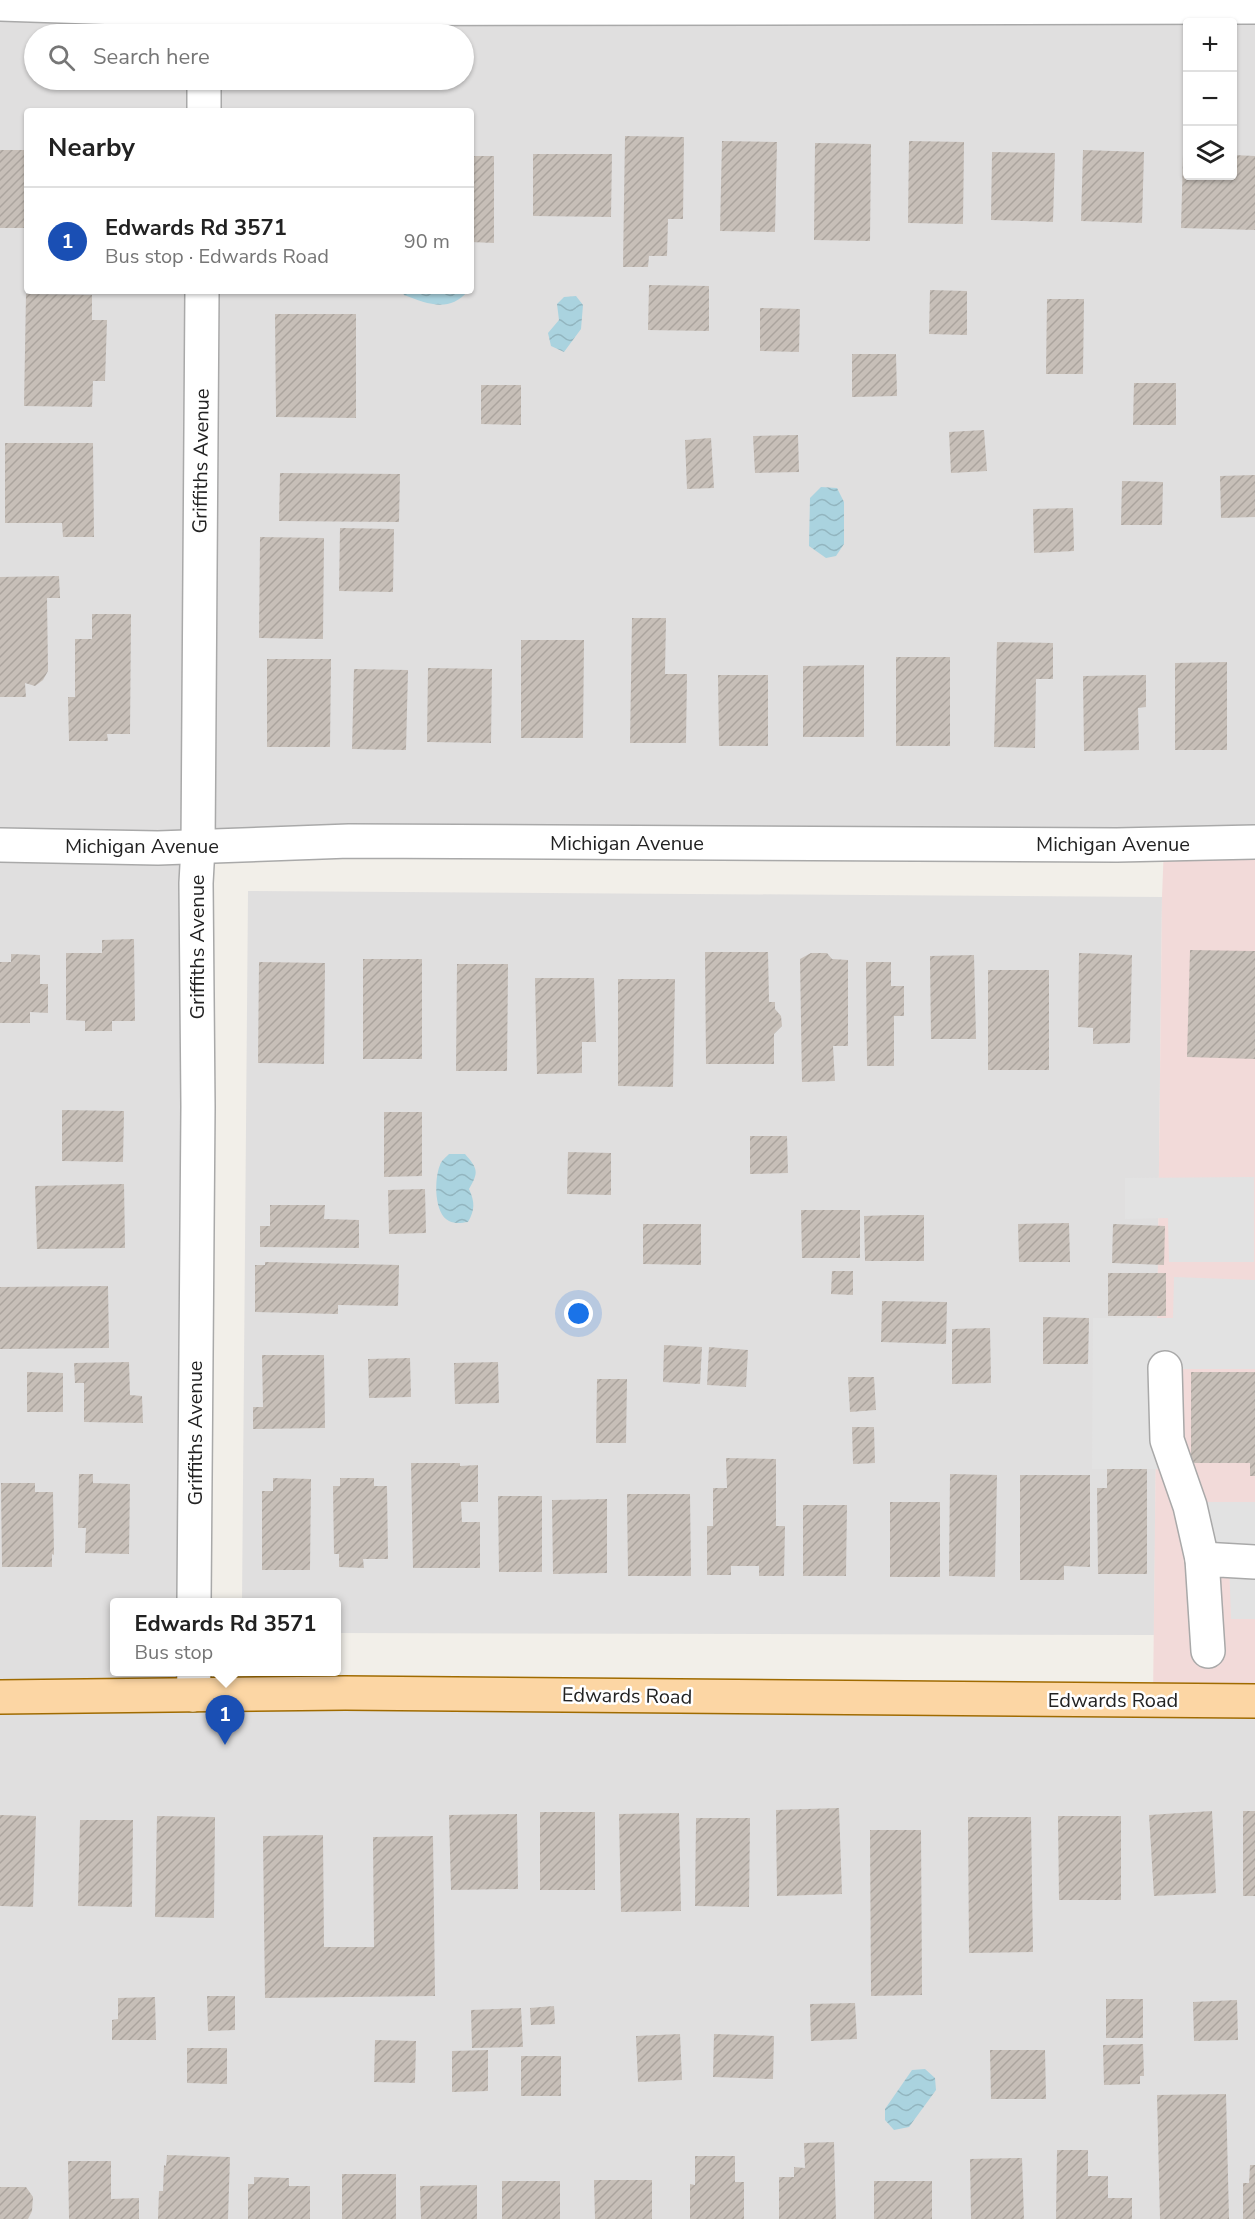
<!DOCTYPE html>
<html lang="en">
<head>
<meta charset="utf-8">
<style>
	:root { --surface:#fff; --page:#f2f2f2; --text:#222; --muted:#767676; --line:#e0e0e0; --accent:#d40000 }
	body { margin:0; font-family:"Nunito Sans",sans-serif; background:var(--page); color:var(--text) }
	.controls { position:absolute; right:18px; top:18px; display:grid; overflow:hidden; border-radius:6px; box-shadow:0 2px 4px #0004 }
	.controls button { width:54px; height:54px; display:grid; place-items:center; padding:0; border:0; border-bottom:2px solid var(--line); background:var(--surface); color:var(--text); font:30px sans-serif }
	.you { position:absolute; left:579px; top:1314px; width:21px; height:21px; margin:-15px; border:4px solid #fff; border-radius:50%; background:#1a73e8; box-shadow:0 0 0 9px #1a73e833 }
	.badge { display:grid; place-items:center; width:39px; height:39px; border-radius:50%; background:var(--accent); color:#fff; font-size:20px; font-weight:700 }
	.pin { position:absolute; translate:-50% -50px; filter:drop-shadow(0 2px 3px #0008) }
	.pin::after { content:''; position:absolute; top:32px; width:21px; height:18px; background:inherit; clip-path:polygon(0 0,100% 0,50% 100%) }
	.popup { position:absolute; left:110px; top:1598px; width:231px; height:78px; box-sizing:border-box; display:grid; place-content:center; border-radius:6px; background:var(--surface); filter:drop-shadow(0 2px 4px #0005); font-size:20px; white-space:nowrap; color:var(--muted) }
	.popup b { font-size:22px; color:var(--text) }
	.popup::after { content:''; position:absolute; left:50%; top:100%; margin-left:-12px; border:12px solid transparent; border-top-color:var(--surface) }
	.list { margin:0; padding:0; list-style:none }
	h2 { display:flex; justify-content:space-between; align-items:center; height:78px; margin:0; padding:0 24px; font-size:26px }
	h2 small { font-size:20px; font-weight:400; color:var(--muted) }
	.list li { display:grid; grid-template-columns:39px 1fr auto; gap:18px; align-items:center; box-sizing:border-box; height:108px; padding:0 24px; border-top:2px solid var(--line) }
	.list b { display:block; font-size:22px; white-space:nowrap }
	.list p { margin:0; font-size:20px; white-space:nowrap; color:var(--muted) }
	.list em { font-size:20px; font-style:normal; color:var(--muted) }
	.icon { flex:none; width:33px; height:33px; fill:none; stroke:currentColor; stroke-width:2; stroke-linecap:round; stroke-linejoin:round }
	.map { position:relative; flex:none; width:1255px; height:2219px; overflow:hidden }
	.search { position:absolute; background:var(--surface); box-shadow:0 2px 4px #0004; left:24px; top:24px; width:450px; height:66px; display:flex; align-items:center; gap:15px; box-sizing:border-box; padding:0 21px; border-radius:33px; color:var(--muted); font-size:22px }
	.panel { position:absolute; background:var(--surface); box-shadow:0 2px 4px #0004; left:24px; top:108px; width:450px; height:186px; border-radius:6px }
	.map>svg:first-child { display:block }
	.residential { fill:#e0dfdf; fill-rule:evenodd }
	.commercial { fill:#f2dad9 }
	.parking { fill:#e2e2e2 }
	.water { fill:url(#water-waves) }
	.building { fill:url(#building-hatch) }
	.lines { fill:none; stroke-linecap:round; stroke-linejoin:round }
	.minor-casing { stroke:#a9a9a9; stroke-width:36 }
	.major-casing { stroke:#a06b00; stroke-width:36 }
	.minor { stroke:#fff; stroke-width:33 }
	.major { stroke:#fcd6a4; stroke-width:33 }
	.labels { text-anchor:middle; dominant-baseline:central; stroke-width:5; stroke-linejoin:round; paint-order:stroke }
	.street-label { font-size:20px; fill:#222; stroke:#fff }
</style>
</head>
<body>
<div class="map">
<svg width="1255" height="2219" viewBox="0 0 1255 2219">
	<defs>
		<pattern id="water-waves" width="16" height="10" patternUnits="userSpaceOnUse" patternTransform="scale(1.5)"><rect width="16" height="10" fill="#aad3df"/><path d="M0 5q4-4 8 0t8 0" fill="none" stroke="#92b5bf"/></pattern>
		<pattern id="building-hatch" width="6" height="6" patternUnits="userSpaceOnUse" patternTransform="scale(1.5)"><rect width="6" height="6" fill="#c7bfb8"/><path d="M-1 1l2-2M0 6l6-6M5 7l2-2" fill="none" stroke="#aba49e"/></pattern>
	</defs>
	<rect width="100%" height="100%" fill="#f2efe9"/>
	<g class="residential">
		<path d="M0,0H1255V842L199,847L194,1602H114V1672H193V1695L1255,1701V2219H0ZM1188,22H1232V176H1188ZM34,34H464V80H34ZM27,111H471V291H27Z"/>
		<polygon points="248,891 1162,897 1154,1635 336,1633 336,1602 242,1602"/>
	</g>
	<polygon class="commercial" points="1255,842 1255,1701 1153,1700 1162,897 1164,845"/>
	<g class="parking">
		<polygon points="1254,1177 1254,1262 1169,1262 1168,1218 1125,1219 1125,1178"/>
		<polygon points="1174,1277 1255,1280 1255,1369 1166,1369 1162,1469 1092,1469 1093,1318 1173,1318"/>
		<polygon points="1207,1502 1255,1502 1255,1619 1231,1619 1229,1561 1202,1559 1190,1506"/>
	</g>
	<g class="water">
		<path d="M402,291H468C449,313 428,304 404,295Z"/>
		<polygon points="576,296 583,305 581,329 564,352 551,346 548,333 559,320 557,304 564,297"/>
		<polygon points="821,487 837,488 844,502 844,544 836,556 826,558 809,546 810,498"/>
		<path d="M449,1154H465C478,1169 479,1172 469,1189C475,1202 475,1210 468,1222C461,1223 455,1224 449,1221C434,1214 434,1179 440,1165C441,1161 446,1157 449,1154Z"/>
		<polygon points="925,2069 935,2078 936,2090 909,2127 894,2130 885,2120 885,2109 912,2070"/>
	</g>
	<g class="building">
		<polygon points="625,136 684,137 683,219 668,219 667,256 649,256 648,267 623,267"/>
		<polygon points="722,141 777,142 775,232 720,231"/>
		<polygon points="909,141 964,142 963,224 908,223"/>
		<polygon points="815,143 871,144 870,241 814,240"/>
		<rect x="0" y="150" width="27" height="78"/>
		<polygon points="1083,150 1144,152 1142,223 1081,221"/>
		<polygon points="992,152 1055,153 1053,222 991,220"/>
		<polygon points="533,154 612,154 611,217 533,216"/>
		<polygon points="1183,154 1188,154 1188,176 1233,176 1233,155 1255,156 1255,230 1181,228"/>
		<polygon points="471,156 494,156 494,243 471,242"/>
		<polygon points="649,285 709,286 709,331 648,330"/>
		<polygon points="930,290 967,291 967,335 929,334"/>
		<polygon points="26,294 92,295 92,320 107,320 105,381 93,381 92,407 24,406"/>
		<polygon points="1047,299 1084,299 1083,374 1046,374"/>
		<polygon points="760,308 800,309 799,352 760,351"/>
		<polygon points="275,314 356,314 356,418 276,417"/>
		<polygon points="852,354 896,354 897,396 852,397"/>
		<polygon points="1134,383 1176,383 1176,425 1133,425"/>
		<polygon points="481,385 521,385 521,425 481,424"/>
		<polygon points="984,430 987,471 951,473 949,432"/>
		<polygon points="798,435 799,472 755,473 753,436"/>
		<polygon points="711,438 714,488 687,489 685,440"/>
		<polygon points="5,443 93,443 94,537 63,537 62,523 5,523"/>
		<polygon points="280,473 400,474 399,522 279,521"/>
		<polygon points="1255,475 1255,517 1221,518 1220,476"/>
		<polygon points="1122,481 1163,482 1162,525 1121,525"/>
		<polygon points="1073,508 1074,551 1034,553 1033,509"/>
		<polygon points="340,528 394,529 393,592 339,591"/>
		<polygon points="260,537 324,538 323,639 259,638"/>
		<polygon points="59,576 60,598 47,598 48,671 43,680 35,686 25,683 26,697 0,697 0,577"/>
		<polygon points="92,614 131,614 130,734 107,734 108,741 69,741 68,697 75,697 75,639 92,639"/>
		<polygon points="632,618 666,618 665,674 687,674 686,743 630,743"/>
		<polygon points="521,640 584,640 583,738 521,738"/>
		<polygon points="997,642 1053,643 1053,679 1036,679 1035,748 994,747"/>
		<rect x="896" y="657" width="54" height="89"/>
		<polygon points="267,659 331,659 330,747 267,747"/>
		<polygon points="1227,662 1227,750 1175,750 1175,663"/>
		<polygon points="864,665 864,737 803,737 803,666"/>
		<polygon points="428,668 492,669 491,743 427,742"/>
		<polygon points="354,669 408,670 406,750 352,749"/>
		<polygon points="718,675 768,675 768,746 719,746"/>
		<polygon points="1146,675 1146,707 1138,708 1139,750 1084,751 1083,676"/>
		<polygon points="134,939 135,1021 112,1021 112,1031 85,1031 85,1021 66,1020 66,953 102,953 102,940"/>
		<polygon points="1190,950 1255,951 1255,1059 1187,1057"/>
		<polygon points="705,952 768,952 769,1002 775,1002 775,1009 781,1016 782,1026 774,1034 774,1064 706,1064"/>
		<polygon points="811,953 827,953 832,959 848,960 848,1046 833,1046 835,1081 802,1082 800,959"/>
		<polygon points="1079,953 1132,955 1130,1043 1093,1044 1093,1028 1078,1027"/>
		<polygon points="11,954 40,955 40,984 48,984 48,1013 30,1012 30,1023 0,1023 0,962 11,962"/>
		<polygon points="974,955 976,1039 931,1039 930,956"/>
		<rect x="363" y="959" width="59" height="100"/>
		<polygon points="259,962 325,963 324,1064 258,1063"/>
		<polygon points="866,962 891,962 891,986 904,986 904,1016 894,1016 894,1066 867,1066"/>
		<polygon points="457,964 508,964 507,1071 456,1071"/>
		<rect x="988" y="970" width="61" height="100"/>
		<polygon points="535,978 594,978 596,1042 582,1042 582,1073 537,1074"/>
		<polygon points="618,979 675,979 673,1087 618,1086"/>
		<polygon points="62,1110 124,1111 123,1162 62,1161"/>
		<polygon points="384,1112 422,1112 422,1176 384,1177"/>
		<polygon points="750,1136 787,1136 788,1173 750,1174"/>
		<polygon points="568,1152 611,1153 611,1195 567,1194"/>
		<polygon points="124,1184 125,1248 37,1249 35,1186"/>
		<polygon points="425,1189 426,1233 389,1234 388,1190"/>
		<polygon points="270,1205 325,1205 324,1219 359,1220 359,1248 260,1247 260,1226 270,1226"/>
		<polygon points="801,1210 860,1210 860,1258 802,1258"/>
		<polygon points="894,1215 924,1215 924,1261 865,1261 864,1216"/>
		<polygon points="1069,1223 1070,1262 1019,1262 1018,1224"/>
		<polygon points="643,1224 701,1224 701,1265 643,1264"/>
		<polygon points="1113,1224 1165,1226 1164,1265 1112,1263"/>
		<polygon points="265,1262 399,1265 398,1306 338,1305 338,1314 255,1312 255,1265 265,1265"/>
		<polygon points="832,1271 853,1271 853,1295 831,1294"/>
		<rect x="1108" y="1273" width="58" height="43"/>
		<polygon points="108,1286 109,1348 0,1349 0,1287"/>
		<polygon points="882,1301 947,1302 946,1344 881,1342"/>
		<polygon points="1043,1317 1089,1318 1088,1364 1043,1364"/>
		<polygon points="990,1328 991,1383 952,1384 952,1329"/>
		<polygon points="664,1345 702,1347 700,1384 663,1382"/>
		<polygon points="709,1347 748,1350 746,1387 707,1385"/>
		<polygon points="262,1355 324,1355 325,1428 253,1429 253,1407 263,1407"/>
		<polygon points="410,1358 411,1397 369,1398 368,1359"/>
		<polygon points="129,1362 130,1395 142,1396 143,1423 84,1422 84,1383 75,1383 74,1363"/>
		<polygon points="498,1362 499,1403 455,1404 454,1363"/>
		<polygon points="27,1372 63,1373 63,1412 27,1412"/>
		<polygon points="1191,1372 1255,1372 1255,1476 1250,1476 1250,1463 1191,1463"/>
		<polygon points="848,1377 874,1377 876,1410 850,1412"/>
		<polygon points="597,1379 627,1379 626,1443 596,1443"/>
		<polygon points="852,1427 874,1427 875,1463 853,1464"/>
		<polygon points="726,1458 776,1459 776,1526 785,1526 784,1576 759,1576 759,1566 731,1566 731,1575 707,1575 707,1526 713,1526 713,1488 727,1488"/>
		<polygon points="411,1463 460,1463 460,1466 478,1465 478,1502 461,1502 462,1522 480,1522 480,1568 413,1568"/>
		<polygon points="1107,1469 1147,1469 1147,1574 1098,1574 1097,1488 1107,1488"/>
		<polygon points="79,1474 93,1474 93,1483 130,1484 129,1554 85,1553 86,1528 78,1528"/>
		<polygon points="950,1474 997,1475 995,1577 949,1576"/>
		<polygon points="1020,1475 1090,1475 1090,1567 1064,1566 1064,1580 1020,1580"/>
		<polygon points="273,1478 311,1479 310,1570 262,1570 262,1491 273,1491"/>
		<polygon points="340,1478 374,1478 374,1486 387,1486 388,1559 363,1559 364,1568 339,1567 339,1554 334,1554 333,1486 340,1486"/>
		<polygon points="1,1483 35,1483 35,1492 53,1492 54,1555 52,1554 52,1567 2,1567"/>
		<polygon points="627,1494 690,1494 691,1576 628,1576"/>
		<polygon points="498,1496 542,1496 542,1572 499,1572"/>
		<polygon points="607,1499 607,1573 553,1574 552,1500"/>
		<rect x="890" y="1502" width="50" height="75"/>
		<polygon points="803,1505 847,1505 846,1576 803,1576"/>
		<polygon points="839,1808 842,1894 777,1896 776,1810"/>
		<polygon points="1212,1811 1216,1893 1154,1896 1149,1815"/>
		<rect x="1243" y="1811" width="12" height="85"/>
		<rect x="540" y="1812" width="55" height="78"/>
		<polygon points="679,1813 681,1911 621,1912 619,1814"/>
		<polygon points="517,1814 518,1889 451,1890 449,1815"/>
		<polygon points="0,1815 36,1816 33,1907 0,1906"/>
		<polygon points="157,1816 215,1817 214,1918 155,1917"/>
		<polygon points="1058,1816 1121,1816 1121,1900 1059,1900"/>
		<polygon points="968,1817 1031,1817 1033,1952 969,1953"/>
		<polygon points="696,1818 750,1818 749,1907 695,1906"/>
		<polygon points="80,1820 133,1820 132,1907 78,1906"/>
		<polygon points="870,1830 921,1830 922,1995 871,1996"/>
		<polygon points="323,1835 324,1947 374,1947 373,1837 433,1836 435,1996 265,1998 263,1836"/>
		<polygon points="207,1996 235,1996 235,2030 208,2031"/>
		<polygon points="155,1997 156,2040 112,2040 112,2020 118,2019 118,1998"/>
		<rect x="1106" y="1999" width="37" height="39"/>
		<polygon points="1237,2000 1238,2040 1194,2041 1193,2002"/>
		<polygon points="855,2003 857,2039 811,2041 810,2004"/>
		<polygon points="554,2006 555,2024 531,2025 530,2008"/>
		<polygon points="521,2008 523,2047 472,2048 471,2010"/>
		<polygon points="680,2034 682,2080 638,2082 636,2036"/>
		<polygon points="714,2034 774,2036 773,2079 713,2077"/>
		<polygon points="375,2040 416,2041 415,2083 374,2082"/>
		<polygon points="1143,2044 1144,2076 1140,2076 1140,2084 1104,2085 1103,2045"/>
		<polygon points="187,2048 227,2048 227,2084 187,2083"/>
		<polygon points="488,2050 488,2091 452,2092 452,2051"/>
		<polygon points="990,2050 1045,2050 1046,2099 991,2099"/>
		<rect x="521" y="2056" width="40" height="40"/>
		<polygon points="1226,2094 1229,2219 1160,2219 1157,2095"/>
		<polygon points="834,2142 836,2219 779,2219 779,2177 794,2177 794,2167 805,2168 804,2143"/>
		<polygon points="1057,2150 1088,2150 1088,2176 1108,2176 1108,2198 1132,2198 1132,2219 1056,2219"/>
		<polygon points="167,2155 230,2157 228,2219 158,2219 159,2191 163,2191 164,2165 166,2166"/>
		<polygon points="695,2156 735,2156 735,2182 744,2182 744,2219 690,2219 690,2184 695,2185"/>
		<polygon points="1022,2158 1024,2219 971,2219 970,2159"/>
		<polygon points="68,2161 111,2161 111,2199 139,2198 139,2219 69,2219"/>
		<polygon points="1250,2165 1255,2165 1255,2219 1243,2219 1243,2183 1249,2183"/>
		<rect x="342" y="2174" width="54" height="45"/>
		<polygon points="254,2177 289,2178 289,2186 310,2186 310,2219 248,2219 248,2184 254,2184"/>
		<polygon points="594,2180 652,2180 652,2219 595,2219"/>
		<rect x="502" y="2181" width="58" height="38"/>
		<rect x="874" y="2181" width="58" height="38"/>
		<polygon points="477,2185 477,2219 421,2219 420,2186"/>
		<polygon points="0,2187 26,2187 33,2197 32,2211 28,2219 0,2219"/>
	</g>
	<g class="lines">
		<defs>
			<g id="minor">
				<polyline points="0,4 151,9 1255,7"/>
				<polyline points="204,111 204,80"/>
				<polyline points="0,845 158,848 349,841 1117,845 1255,842"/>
				<polyline points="1165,1368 1167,1440 1190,1506 1202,1559"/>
				<polyline points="194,1602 198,1107 196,883 198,847 202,291"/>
				<polyline points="1208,1651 1202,1559 1255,1562"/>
				<polyline points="193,1695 194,1672"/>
			</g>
			<polyline id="major" points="0,1697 345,1693 1255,1701"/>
		</defs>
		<use href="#minor" class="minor-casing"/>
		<use href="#major" class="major-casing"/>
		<use href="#minor" class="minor"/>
		<use href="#major" class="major"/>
	</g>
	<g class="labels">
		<g class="street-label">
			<text transform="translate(201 461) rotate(-89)">Griffiths Avenue</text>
			<text x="627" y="843">Michigan Avenue</text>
			<text x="1113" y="844">Michigan Avenue</text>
			<text x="142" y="846">Michigan Avenue</text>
			<text transform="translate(197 947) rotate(-90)">Griffiths Avenue</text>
			<text transform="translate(195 1433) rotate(-90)">Griffiths Avenue</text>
			<text transform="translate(627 1696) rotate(1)">Edwards Road</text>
			<text x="1113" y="1700">Edwards Road</text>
		</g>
	</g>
</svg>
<div class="controls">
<button>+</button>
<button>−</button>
<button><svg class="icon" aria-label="layers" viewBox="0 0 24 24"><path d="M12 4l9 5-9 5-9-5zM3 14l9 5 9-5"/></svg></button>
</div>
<div class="you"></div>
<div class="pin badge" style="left:225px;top:1745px;background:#1a4fb4">1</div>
<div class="popup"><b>Edwards Rd 3571</b>Bus stop</div>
<div class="search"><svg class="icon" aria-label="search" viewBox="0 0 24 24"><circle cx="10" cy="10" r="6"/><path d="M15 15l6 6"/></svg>Search here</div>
<section class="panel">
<h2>Nearby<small></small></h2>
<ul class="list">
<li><span class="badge" style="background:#1a4fb4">1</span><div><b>Edwards Rd 3571</b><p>Bus stop · Edwards Road</p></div><em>90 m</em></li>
</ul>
</section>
</div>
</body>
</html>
